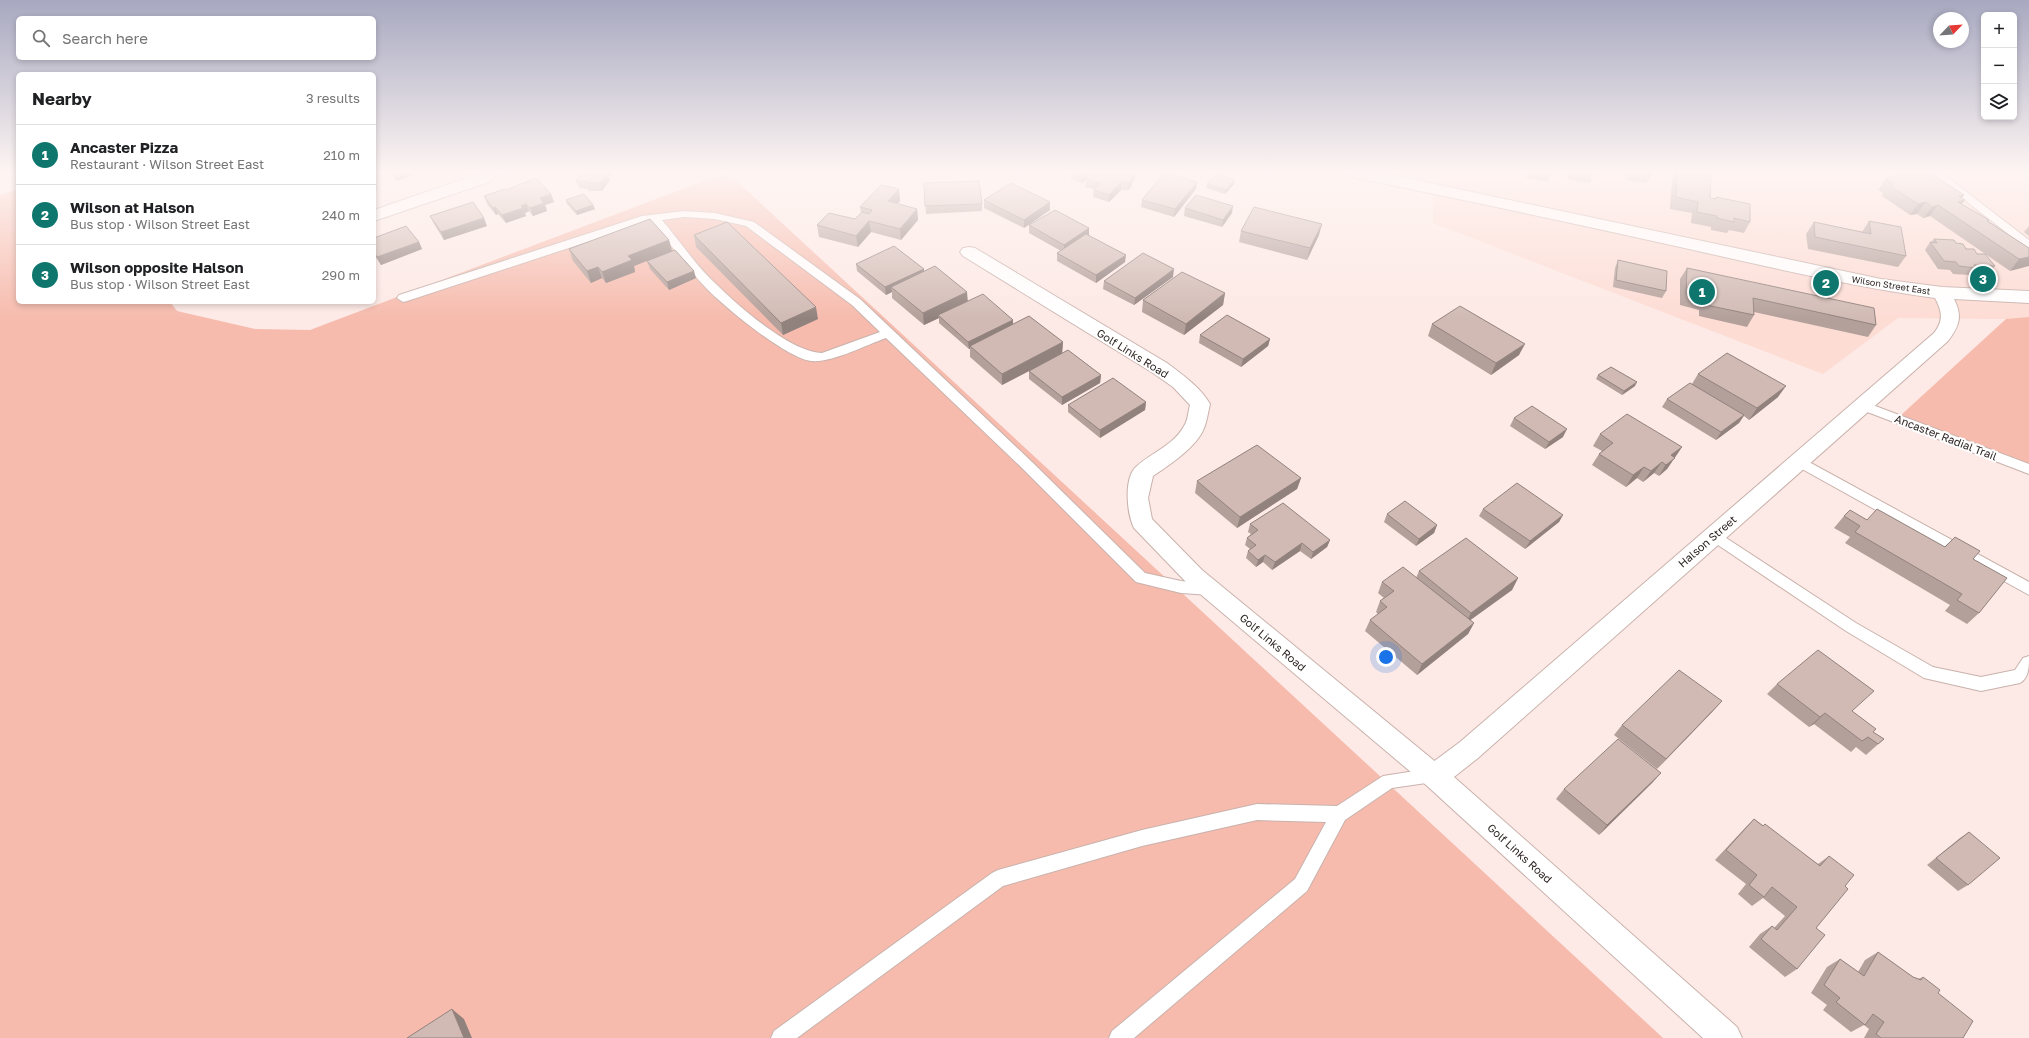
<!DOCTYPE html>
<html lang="en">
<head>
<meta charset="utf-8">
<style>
	:root { --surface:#fff; --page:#f6f6f6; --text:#202124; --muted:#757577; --line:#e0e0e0; --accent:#0f766e }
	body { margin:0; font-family:"Golos Text",sans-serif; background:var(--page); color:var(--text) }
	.controls { position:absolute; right:12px; top:12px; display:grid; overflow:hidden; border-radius:6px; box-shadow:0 2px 6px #0003 }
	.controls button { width:36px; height:36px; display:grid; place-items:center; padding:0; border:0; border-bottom:1px solid var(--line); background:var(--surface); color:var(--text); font:20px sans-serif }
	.compass { position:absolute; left:1933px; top:12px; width:36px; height:36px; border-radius:50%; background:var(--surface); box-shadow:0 2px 6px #0003; rotate:65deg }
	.you { position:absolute; left:1386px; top:657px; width:14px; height:14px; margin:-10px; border:3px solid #fff; border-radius:50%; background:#1a73e8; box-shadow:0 0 0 6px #1a73e833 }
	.badge { display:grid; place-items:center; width:26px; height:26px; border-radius:50%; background:var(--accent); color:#fff; font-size:13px; font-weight:700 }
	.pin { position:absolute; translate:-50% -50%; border:2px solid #fff; box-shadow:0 1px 4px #0006 }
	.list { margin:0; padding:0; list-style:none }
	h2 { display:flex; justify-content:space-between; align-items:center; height:52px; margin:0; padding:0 16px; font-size:17px }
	h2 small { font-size:13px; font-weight:400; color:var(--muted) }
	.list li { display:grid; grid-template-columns:26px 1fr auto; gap:12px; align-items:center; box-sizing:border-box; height:60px; padding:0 16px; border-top:1px solid var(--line) }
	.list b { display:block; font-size:15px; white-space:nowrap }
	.list p { margin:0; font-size:13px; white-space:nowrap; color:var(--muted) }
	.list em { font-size:13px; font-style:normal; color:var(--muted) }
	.icon { flex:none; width:22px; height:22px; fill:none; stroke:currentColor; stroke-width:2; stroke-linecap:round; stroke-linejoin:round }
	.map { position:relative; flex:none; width:2029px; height:1038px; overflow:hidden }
	.search { position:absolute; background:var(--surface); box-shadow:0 2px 6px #0003; left:16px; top:16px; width:360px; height:44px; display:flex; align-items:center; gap:10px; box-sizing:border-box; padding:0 14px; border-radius:6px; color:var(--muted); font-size:15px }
	.panel { position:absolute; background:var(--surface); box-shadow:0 2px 6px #0003; left:16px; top:72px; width:360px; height:232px; border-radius:6px }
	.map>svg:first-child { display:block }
	.built { fill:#fddcd4 }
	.green { fill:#f6bbad }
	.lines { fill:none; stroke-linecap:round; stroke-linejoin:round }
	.service-casing { stroke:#c9b2ac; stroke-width:2 }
	.minor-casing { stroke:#c9b2ac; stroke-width:2 }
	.secondary-casing { stroke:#c9b2ac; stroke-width:2 }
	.service { fill:#fff; fill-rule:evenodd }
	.minor { fill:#fff; fill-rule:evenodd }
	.secondary { fill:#fff; fill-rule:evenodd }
	.wall { fill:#b4a09b }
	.shaded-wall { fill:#92827e }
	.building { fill:#d1bab4; stroke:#92827e }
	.labels { text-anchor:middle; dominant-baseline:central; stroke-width:4; stroke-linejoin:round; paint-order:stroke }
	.far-street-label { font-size:9px; fill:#281f1d; stroke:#fff }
	.street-label { font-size:11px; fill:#281f1d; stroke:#fff }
</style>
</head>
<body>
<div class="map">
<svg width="2029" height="1038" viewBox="0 0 2029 1038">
	<rect width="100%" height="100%" fill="#fde9e5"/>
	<polygon class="built" points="1430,173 2029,173 2029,317 2006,319 1898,318 1823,374 1433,223 1434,174"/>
	<g class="green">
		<polygon points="725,173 728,173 1663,1038 0,1038 0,195 18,189 18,302 170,302 177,311 255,329 310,330"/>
		<polygon points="2029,317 2029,464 1900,416 2006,319"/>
	</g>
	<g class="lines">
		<defs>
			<g id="service">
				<polygon points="1930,173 1942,173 2029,240 2029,248 2025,247"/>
				<path d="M684,211L715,213L754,222L860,299L1032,462L1145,573L1181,581L1215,585L1217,589L1215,593L1210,595L1181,593L1136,582L1022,468L886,338C866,345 832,363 811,361C786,358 726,308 707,289C687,268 670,243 651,221L407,301L403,302L397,298L399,295L642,216ZM684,217L715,219L746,226L852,305L880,332L822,353C792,353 738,306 717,285C696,266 680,241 662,220Z"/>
				<polygon points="1862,401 2029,464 2029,474 1857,408 1856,405 1857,402"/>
				<polygon points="1798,456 2029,582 2029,595 1793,464 1791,461 1793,458"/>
				<path d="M1714,530L1856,623L1933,667L1981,677L2015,670L2023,658L2029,656C2029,667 2029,678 2020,683L1981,691L1924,678L1846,631L1709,539L1707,535L1709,531Z"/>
				<polygon points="1434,768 1440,771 1442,776 1440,781 1392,788 1345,820 1307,891 1134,1038 1109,1038 1112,1031 1295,879 1326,822 1257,820 1142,846 1003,886 797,1038 771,1038 774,1031 992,873 998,870 1142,830 1257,804 1337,806 1383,776"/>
			</g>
			<g id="minor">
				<polygon points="481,173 501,173 489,182 374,221 374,210"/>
				<path d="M969,247L975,248L1167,363C1183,375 1200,387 1210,404C1208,412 1207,421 1204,428C1198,446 1168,466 1153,476L1148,498L1152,519L1202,570L1443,768L1447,776L1443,784L1434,788L1425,784L1186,582L1134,528C1127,514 1123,477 1137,466C1151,453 1174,445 1184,426C1188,421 1188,412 1190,405L1173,387L1153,373L963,256L960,252L963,248Z"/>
			</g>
			<path id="secondary" d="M1349,173H1383L1881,279L1942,287L2029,291V303L1954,299C1963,317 1959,326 1948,341L1478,758L1454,777L1737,1027L1742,1038H1703L1425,784L1421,776L1425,768L1460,742L1934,333C1944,320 1942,311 1935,298C1849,286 1765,266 1680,247C1572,223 1465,200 1357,178L1351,176Z"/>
		</defs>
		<use href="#service" class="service-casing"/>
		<use href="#minor" class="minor-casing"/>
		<use href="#secondary" class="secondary-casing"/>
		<use href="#service" class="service"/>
		<use href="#minor" class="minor"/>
		<use href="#secondary" class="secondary"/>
	</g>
	<g class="wall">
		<polygon points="391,173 418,173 397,181"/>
		<polygon points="582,173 614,173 612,176 609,176 610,180 602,191 589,191 588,189 579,188 576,181"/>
		<polygon points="1071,173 1136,173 1135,179 1132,183 1131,187 1128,190 1121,190 1109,202 1093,197 1094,189 1085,187 1086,180 1082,183 1071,179"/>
		<polygon points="1527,173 1551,173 1548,182 1526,178"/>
		<polygon points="1568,173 1593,173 1593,176 1590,183 1567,179"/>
		<polygon points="1616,173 1652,173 1649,180 1648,180 1646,183 1627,180 1628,176"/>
		<polygon points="1675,173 1704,173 1710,198 1715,199 1716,197 1750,222 1744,233 1729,230 1727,233 1711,230 1711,227 1691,223 1692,213 1670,209 1672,179"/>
		<polygon points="1886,179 1962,198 1962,204 2029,248 2010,271 1930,216 1923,218 1917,214 1910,215 1882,196 1883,193 1878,190"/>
		<polygon points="1197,182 1196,189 1174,217 1141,207 1142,200"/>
		<polygon points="924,183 982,204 982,211 926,214"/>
		<polygon points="1207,184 1234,184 1225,194 1206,188"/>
		<polygon points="899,189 900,201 897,204 917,209 918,220 901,240 871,232 858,247 819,237 817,225 855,219 861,213 860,207"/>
		<polygon points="506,190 551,194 554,202 545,205 547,211 533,216 529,211 525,213 526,216 506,223 498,214 496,215 487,204 484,196"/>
		<polygon points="566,200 593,205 595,209 577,215 567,204"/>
		<polygon points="984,200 1050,202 1050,210 1024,228 984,208"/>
		<polygon points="1185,208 1232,213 1222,227 1184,216"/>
		<polygon points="430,216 487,226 444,240 434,224"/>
		<polygon points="1869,221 1906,256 1898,267 1808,249 1806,234 1814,222 1862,232"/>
		<polygon points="1029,225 1089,235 1125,262 1096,283 1057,261 1057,253 1061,251 1029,233"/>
		<polygon points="2029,226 2029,236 2024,232"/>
		<polygon points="1241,231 1319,235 1307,260 1239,242"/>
		<polygon points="694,235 818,319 783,335 696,247"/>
		<polygon points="374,238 419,242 422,249 381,265 374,255"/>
		<polygon points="1934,239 1956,243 1977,254 1995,266 1988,274 1972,273 1970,275 1953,274 1950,270 1938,269 1925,250 1930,242 1931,242"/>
		<polygon points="669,240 672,251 634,266 635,272 606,283 602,278 591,283 573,261 569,249"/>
		<polygon points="1618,260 1666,291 1662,298 1613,287 1615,268"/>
		<polygon points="647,261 696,278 669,290 650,269"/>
		<polygon points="856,264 924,269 924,271 968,301 1013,320 1013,324 1063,342 1062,353 1101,375 1100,383 1062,405 1029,379 1029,371 1002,385 970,357 970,349 969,349 939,323 939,318 924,325 892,298 892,292 886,295 857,271"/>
		<polygon points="1687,268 1876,325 1868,337 1754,312 1754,315 1747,327 1699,316 1699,310 1680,305 1680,279"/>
		<polygon points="1173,277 1134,305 1103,289 1104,281"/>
		<polygon points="1225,293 1223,305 1184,335 1142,312 1143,300"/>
		<polygon points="1432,324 1519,355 1491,375 1428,336"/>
		<polygon points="1200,335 1270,339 1268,346 1241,367 1199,343"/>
		<polygon points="1698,374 1778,397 1749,420 1744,416 1739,423 1716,440 1662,407 1667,399 1692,384"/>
		<polygon points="1598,375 1635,386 1622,395 1596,379"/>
		<polygon points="1146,402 1145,410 1100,438 1068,412 1068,405"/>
		<polygon points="1514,418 1563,437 1545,449 1510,426"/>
		<polygon points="1600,434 1682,447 1667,469 1659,476 1654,473 1643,482 1637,478 1626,487 1592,465 1599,454 1602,451 1593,446"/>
		<polygon points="1301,478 1297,489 1237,528 1195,493 1197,481"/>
		<polygon points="1483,509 1563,515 1559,522 1525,549 1479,516"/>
		<polygon points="1387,514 1437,525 1434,533 1416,546 1384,522"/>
		<polygon points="1844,516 1867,520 1944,547 1955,537 1973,559 1979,613 1967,624 1945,611 1950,605 1845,543 1850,537 1834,528"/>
		<polygon points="1250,524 1330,540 1327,547 1311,559 1300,551 1272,570 1263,562 1256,567 1246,558 1248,551 1250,549 1245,545 1247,538 1251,534 1248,532"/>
		<polygon points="1419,571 1518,578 1512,590 1470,620 1474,623 1468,634 1417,675 1365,631 1370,620 1378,614 1376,612 1380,601 1384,598 1378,593 1382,582 1416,578"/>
		<polygon points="1777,684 1852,711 1873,732 1884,739 1866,755 1856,747 1851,752 1814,724 1809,727 1767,694"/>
		<polygon points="1713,711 1657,769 1614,735 1622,725"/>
		<polygon points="1661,773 1652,783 1599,835 1556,799 1564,789"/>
		<polygon points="1754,819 1818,864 1829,856 1845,886 1816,928 1797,969 1785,977 1749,947 1760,934 1772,926 1774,928 1785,916 1763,898 1752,906 1738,894 1746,884 1715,860 1744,829"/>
		<polygon points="1969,832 1968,885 1958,891 1927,865 1960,838"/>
		<polygon points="1878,952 1913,977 1918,979 1923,977 1938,993 1963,1038 1864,1038 1869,1029 1864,1025 1851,1032 1823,1010 1827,1005 1811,993 1827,967 1840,959 1858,972 1865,960"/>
	</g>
	<g class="shaded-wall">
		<polygon points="393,173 418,173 397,181"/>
		<polygon points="608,173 610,180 602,191 600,183"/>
		<polygon points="1085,173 1094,173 1086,179 1086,180 1082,183 1082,175"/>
		<polygon points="1134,173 1136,173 1135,179 1132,183 1131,187 1128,190 1130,177"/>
		<polygon points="374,180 377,188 374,189"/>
		<polygon points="1235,180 1234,184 1225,194 1226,190"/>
		<polygon points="1121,182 1121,190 1109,202 1109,195"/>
		<polygon points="1197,182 1196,189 1174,217 1175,209"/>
		<polygon points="899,189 900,201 889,213 888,201"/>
		<polygon points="551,194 554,202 545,205 547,211 533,216 530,208 540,198"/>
		<polygon points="1964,195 1959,201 1965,200 1956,211 1949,213 1954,207 1959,196"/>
		<polygon points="1050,202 1050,210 1024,228 1024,220"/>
		<polygon points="1926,202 1917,214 1910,215 1918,204"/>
		<polygon points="526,204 529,211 525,213 526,216 506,223 502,215 521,206"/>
		<polygon points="593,205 595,209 577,215 576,211"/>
		<polygon points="1938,205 1930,216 1923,218 1932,207"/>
		<polygon points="1233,206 1232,213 1222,227 1223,220"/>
		<polygon points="495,207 498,214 496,215 493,208"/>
		<polygon points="917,209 918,220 901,240 900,229"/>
		<polygon points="484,218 487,226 444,240 441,232"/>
		<polygon points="869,221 871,232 858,247 856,236"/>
		<polygon points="1322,224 1319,235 1307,260 1310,248"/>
		<polygon points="1089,228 1089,236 1064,252 1064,245"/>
		<polygon points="669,240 672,251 634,266 635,272 606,283 602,272 628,256"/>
		<polygon points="419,242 422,249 381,265 377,257"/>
		<polygon points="1126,255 1125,262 1096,283 1096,275"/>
		<polygon points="2029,257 2029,266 2010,271 2019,259"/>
		<polygon points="598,267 602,278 591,283 587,271"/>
		<polygon points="924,269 924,277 891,287 892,292 886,295 885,287"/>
		<polygon points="1174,269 1173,277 1134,305 1135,298"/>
		<polygon points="694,271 696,278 669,290 667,282"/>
		<polygon points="967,292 968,303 938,315 939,318 924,325 923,313"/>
		<polygon points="1225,293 1223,305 1184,335 1186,324"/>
		<polygon points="816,307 818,319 783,335 781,323"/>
		<polygon points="1013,320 1013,328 970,346 970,349 969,349 968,342"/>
		<polygon points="1270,339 1268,346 1241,367 1243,359"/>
		<polygon points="1063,342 1062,354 1002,385 1002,374"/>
		<polygon points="1525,344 1519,355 1491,375 1496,363"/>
		<polygon points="1101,375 1100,383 1062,405 1062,397"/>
		<polygon points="1637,382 1635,386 1622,395 1624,391"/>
		<polygon points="1786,386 1778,397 1749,420 1757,408"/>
		<polygon points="1146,402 1145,410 1100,438 1100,430"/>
		<polygon points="1744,415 1739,423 1716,440 1721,432"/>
		<polygon points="1567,429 1563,437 1545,449 1549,442"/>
		<polygon points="1682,447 1667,469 1659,476 1671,455"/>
		<polygon points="1662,462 1654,473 1643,482 1651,471"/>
		<polygon points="1644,467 1637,478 1626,487 1633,475"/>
		<polygon points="1301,478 1297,489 1237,528 1240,517"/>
		<polygon points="1563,515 1559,522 1525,549 1530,541"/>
		<polygon points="1437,525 1434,533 1416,546 1419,539"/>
		<polygon points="1330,540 1327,547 1311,559 1313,552"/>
		<polygon points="1302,543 1300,551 1272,570 1275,562"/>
		<polygon points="1265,555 1263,562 1256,567 1258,560"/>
		<polygon points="1518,578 1512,590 1465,624 1471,613"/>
		<polygon points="1474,623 1468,634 1417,675 1422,664"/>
		<polygon points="1722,701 1713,711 1657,769 1666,759"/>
		<polygon points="1825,713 1814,724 1809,727 1820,717"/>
		<polygon points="1661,773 1652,783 1599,835 1607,825"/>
		<polygon points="452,1009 464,1019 472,1038 464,1038"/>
	</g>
	<g class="building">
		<polygon points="582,173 608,173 600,183 586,183 587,182 576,181"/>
		<polygon points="1077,173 1085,173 1082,175"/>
		<polygon points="1091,173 1134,173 1130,177 1132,179 1129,182 1121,182 1109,195 1094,190 1100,183 1086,179"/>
		<polygon points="1164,173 1167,173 1197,182 1175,209 1142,200"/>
		<polygon points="1543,173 1551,173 1551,175"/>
		<polygon points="1581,173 1593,173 1593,176"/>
		<polygon points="1638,173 1650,173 1650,176"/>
		<polygon points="1677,173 1704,173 1711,175 1710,198 1716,199 1716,197 1750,204 1750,222 1734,218 1734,222 1717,218 1717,216 1697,212 1698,202 1676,197"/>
		<polygon points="1907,173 1923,173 1928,176 1933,175 1964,195 1959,196 1965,200 1958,202 1989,220 1987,221 2029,248 2029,257 2019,259 1938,205 1932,207 1926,202 1918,204 1889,185 1893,184 1886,179"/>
		<polygon points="1216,174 1235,180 1226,190 1207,184"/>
		<polygon points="536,178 551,194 540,198 544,203 530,208 526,204 521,206 523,208 502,215 495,207 493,208 484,196 505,189 506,190"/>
		<polygon points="979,181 982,204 925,206 924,183"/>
		<polygon points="1011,183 1050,202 1024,220 984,200"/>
		<polygon points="881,185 899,189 888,201 917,209 900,229 869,221 856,236 817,225 829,213 855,219 862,212 869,214 872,210 860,207"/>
		<polygon points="584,194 593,205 576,211 566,200"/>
		<polygon points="1196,195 1233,206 1223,220 1185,208"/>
		<polygon points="473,202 484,218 441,232 430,216"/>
		<polygon points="1254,207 1322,224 1310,248 1241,231"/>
		<polygon points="1055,210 1089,228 1064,245 1029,225"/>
		<polygon points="650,219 669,240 628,256 632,260 602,272 598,267 587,271 569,249"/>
		<polygon points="1869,221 1901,227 1906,256 1815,237 1814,222 1871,234"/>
		<polygon points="727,222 816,307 781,323 694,235"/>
		<polygon points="406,226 419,242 377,257 374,253 374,238"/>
		<polygon points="1086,234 1126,255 1096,275 1057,253"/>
		<polygon points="1934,239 1954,240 1956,243 1963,244 1966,249 1974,249 1977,254 1985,254 1995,266 1974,265 1976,268 1959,266 1956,262 1944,261 1930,242 1937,243"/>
		<polygon points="894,246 924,269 885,287 856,264"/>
		<polygon points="675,250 694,271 667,282 647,261"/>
		<polygon points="1143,253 1174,269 1135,298 1104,281"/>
		<polygon points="1618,260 1667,271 1666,291 1616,280"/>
		<polygon points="935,266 967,292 923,313 891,287"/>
		<polygon points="1687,268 1874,308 1876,325 1753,298 1754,315 1706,305 1706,298 1686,294"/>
		<polygon points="1182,272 1225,293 1186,324 1143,300"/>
		<polygon points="983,294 1013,320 968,342 938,315"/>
		<polygon points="1460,306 1525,344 1496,363 1432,324"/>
		<polygon points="1227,315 1270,339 1243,359 1200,335"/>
		<polygon points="1029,316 1063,342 1002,374 970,346"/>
		<polygon points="1068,350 1101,375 1062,397 1029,371"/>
		<polygon points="1727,353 1786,386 1757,408 1698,374"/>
		<polygon points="1611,367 1637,382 1624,391 1598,375"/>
		<polygon points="1113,378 1146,402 1100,430 1068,405"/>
		<polygon points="1690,383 1744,415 1721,432 1667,399"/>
		<polygon points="1532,406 1567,429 1549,442 1514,418"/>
		<polygon points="1627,414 1682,447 1671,455 1675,458 1666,465 1662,462 1651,471 1644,467 1633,475 1599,454 1613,443 1600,434"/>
		<polygon points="1257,445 1301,478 1240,517 1197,481"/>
		<polygon points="1517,483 1563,515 1530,541 1483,509"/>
		<polygon points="1405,501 1437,525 1419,539 1387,514"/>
		<polygon points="1283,503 1330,540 1313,552 1302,543 1275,562 1265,555 1258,560 1248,551 1256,545 1247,538 1258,530 1250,524"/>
		<polygon points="1877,509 1945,547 1955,537 1980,551 1973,559 2007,578 1979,613 1957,600 1962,594 1855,532 1860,526 1844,516 1850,510 1867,520"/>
		<polygon points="1466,538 1518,578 1471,613 1419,571"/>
		<polygon points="1403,567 1474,623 1422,664 1370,620 1387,607 1380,601 1394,591 1382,582"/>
		<polygon points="1818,650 1874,691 1852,711 1876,729 1873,732 1884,739 1878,744 1868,737 1862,741 1825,713 1820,717 1777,684"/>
		<polygon points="1679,670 1722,701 1666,759 1622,725"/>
		<polygon points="1618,739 1661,773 1607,825 1564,789"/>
		<polygon points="1754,819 1763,826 1765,824 1820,866 1829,856 1854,875 1845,886 1848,889 1816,928 1825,935 1797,969 1761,939 1772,926 1777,930 1797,907 1772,887 1764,897 1749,885 1757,875 1726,850"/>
		<polygon points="1969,832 2000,858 1968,885 1936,858"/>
		<polygon points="1878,952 1913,977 1921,980 1923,977 1940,990 1938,993 1973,1021 1963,1038 1881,1038 1876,1034 1884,1022 1873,1014 1865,1025 1836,1002 1840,998 1824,985 1840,959 1864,976"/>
		<polygon points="452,1009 464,1038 407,1038"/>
	</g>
	<linearGradient id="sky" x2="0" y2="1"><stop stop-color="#a7a8c0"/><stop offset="0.54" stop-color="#fef5f3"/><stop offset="1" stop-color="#fef5f3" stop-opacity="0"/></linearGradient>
	<rect width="2029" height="319" fill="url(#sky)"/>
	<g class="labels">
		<g class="far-street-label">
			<text transform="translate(1891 285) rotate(9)">Wilson Street East</text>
		</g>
		<g class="street-label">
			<text transform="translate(1133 353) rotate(32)">Golf Links Road</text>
			<text transform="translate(1946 437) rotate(21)">Ancaster Radial Trail</text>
			<text transform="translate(1707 541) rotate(-41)">Halson Street</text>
			<text transform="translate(1273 642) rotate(40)">Golf Links Road</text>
			<text transform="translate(1520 853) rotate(42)">Golf Links Road</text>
		</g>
	</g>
</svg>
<div class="controls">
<button>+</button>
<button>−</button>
<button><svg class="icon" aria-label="layers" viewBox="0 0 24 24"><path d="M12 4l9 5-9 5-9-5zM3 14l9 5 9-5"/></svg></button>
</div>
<svg class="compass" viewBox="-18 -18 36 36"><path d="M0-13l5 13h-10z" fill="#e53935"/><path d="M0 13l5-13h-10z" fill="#757577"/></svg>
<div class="you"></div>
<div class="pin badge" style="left:1702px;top:292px">1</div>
<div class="pin badge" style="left:1826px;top:283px">2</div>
<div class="pin badge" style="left:1983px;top:279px">3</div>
<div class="search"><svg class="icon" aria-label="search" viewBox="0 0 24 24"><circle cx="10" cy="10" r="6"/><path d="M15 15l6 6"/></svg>Search here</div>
<section class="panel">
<h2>Nearby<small>3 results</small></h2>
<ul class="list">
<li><span class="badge">1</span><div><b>Ancaster Pizza</b><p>Restaurant · Wilson Street East</p></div><em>210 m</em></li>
<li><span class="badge">2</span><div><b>Wilson at Halson</b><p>Bus stop · Wilson Street East</p></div><em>240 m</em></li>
<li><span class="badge">3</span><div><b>Wilson opposite Halson</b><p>Bus stop · Wilson Street East</p></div><em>290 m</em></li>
</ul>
</section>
</div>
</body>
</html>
